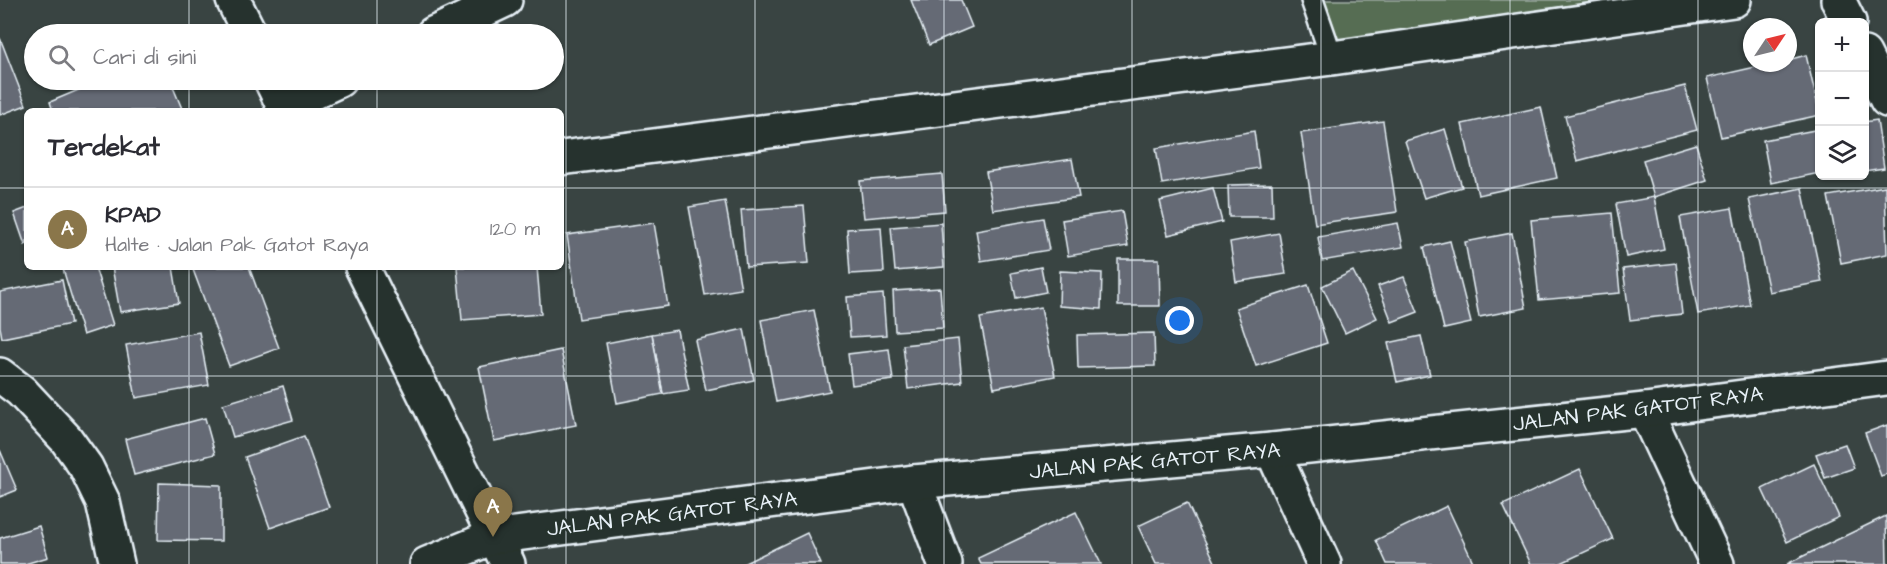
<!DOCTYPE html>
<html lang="id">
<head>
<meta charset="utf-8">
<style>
	:root { --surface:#fff; --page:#f7f7f7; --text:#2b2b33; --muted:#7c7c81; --line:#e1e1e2; --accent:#8a764a }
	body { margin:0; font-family:"Architects Daughter",sans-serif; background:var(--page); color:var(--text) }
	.controls { position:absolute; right:18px; top:18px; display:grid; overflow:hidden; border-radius:9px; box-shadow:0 2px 4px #0004 }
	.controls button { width:54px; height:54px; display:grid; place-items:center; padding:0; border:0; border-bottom:2px solid var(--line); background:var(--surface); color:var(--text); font:30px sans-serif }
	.compass { position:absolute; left:1743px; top:18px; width:54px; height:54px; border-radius:50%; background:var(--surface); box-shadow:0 2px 4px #0004; rotate:55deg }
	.you { position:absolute; left:1180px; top:321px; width:21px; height:21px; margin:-15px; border:4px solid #fff; border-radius:50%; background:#1a73e8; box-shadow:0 0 0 9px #1a73e833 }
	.badge { display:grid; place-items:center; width:39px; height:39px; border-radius:50%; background:var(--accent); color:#fff; font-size:20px; font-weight:700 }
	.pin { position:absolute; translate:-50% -50px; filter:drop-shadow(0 2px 3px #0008) }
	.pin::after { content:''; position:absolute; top:32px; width:21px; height:18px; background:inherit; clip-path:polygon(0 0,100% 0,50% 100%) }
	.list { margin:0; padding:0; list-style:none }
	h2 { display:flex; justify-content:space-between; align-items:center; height:78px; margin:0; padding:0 24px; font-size:26px }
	h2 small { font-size:20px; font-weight:400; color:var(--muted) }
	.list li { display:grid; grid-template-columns:39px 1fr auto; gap:18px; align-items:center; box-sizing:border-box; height:84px; padding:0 24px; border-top:2px solid var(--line) }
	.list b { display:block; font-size:22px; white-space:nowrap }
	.list p { margin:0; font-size:20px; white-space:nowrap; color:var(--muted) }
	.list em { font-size:20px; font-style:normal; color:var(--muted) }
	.icon { flex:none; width:33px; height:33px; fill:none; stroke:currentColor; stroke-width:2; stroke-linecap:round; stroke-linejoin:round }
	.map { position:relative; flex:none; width:1887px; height:564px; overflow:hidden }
	.search { position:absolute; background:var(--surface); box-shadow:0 2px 4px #0004; left:24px; top:24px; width:540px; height:66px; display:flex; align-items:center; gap:15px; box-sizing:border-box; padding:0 21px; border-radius:33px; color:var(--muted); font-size:22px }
	.panel { position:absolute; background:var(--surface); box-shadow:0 2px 4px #0004; left:24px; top:108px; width:540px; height:162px; border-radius:9px }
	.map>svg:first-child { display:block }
	.green { fill:#576d52; stroke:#a0afa5; stroke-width:1.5 }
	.building { fill:#656a74; stroke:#e8f1f8; stroke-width:1.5 }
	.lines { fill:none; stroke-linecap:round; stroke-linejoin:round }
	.lane-casing { stroke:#e8f1f8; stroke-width:26 }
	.street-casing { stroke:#e8f1f8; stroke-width:38 }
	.secondary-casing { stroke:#e8f1f8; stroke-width:38 }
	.lane { stroke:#26332d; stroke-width:21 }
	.street { stroke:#26332d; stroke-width:33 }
	.secondary { stroke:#26332d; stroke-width:33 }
	.grid { fill:none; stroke:#e8f1f8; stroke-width:1.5; stroke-opacity:0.55 }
	.labels { text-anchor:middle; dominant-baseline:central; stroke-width:4.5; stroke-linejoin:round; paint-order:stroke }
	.street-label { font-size:21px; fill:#e8f1f8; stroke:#26332d }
</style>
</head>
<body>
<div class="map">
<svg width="1887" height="564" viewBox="0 0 1887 564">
	<rect width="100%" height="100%" fill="#394442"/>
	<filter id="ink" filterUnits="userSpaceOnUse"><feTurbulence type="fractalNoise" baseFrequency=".0167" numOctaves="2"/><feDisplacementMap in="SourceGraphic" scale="12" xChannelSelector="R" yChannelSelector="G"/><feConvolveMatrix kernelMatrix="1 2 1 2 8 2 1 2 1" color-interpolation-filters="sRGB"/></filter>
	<g filter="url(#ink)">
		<polygon class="green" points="1321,0 1704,0 1334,51"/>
		<g class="building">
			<polygon points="911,0 961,0 972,27 929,45"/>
			<polygon points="0,38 26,105 0,115"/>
			<polygon points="1806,55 1820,115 1721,137 1707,78 1773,63 1788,63 1788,60"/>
			<polygon points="102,80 170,80 183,111 53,111 50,102"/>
			<polygon points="1685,86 1697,130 1577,161 1565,116"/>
			<polygon points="1541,107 1557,178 1478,195 1462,124"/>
			<polygon points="1877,120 1884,168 1864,171 1864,122"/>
			<polygon points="1383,121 1397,212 1315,224 1301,133"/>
			<polygon points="1445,129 1462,187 1424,198 1405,141"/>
			<polygon points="1820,129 1820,173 1771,183 1763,140"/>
			<polygon points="1254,131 1259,168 1162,184 1156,148"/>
			<polygon points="1696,144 1707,180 1654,197 1643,160"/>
			<polygon points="1072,159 1079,197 993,210 986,172"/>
			<polygon points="942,174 945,211 864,218 860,181"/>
			<polygon points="1272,184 1273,217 1229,217 1228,185"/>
			<polygon points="1885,186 1887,254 1841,263 1828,196"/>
			<polygon points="1213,188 1222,222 1168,235 1160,201"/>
			<polygon points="1802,188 1822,282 1769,292 1749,199"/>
			<polygon points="1654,197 1664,249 1626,257 1616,204"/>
			<polygon points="725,201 741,289 705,295 689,207"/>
			<polygon points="804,206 809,263 746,267 741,210"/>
			<polygon points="27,208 27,244 25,245 14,213"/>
			<polygon points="1732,208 1750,305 1698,314 1680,217"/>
			<polygon points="1122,211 1128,246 1068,256 1062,220"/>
			<polygon points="1612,213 1620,293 1539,300 1531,220"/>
			<polygon points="1043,218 1049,250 981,261 976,230"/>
			<polygon points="654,223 668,306 579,319 567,235"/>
			<polygon points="941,223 944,267 895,271 891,227"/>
			<polygon points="1398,223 1403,247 1322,261 1318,237"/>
			<polygon points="881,227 884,272 850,274 847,229"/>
			<polygon points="1279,233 1286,274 1236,282 1230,242"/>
			<polygon points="1512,233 1526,308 1479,317 1465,242"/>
			<polygon points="1450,241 1471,323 1444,329 1424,247"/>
			<polygon points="1118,259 1159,259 1160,306 1118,306"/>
			<polygon points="1676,263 1682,314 1630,320 1623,269"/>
			<polygon points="69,267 95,267 113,325 83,335 63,269"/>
			<polygon points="112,267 173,267 179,303 120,312"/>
			<polygon points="192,267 249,267 279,348 229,366"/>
			<polygon points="457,267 537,267 541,314 462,320"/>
			<polygon points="1041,267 1046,292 1016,298 1011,273"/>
			<polygon points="1060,271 1102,273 1101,309 1059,306"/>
			<polygon points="1353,271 1377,318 1345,333 1322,286"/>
			<polygon points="1404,277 1418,312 1392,322 1378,286"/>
			<polygon points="62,280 71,324 2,338 0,327 0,292"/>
			<polygon points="1308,285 1327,343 1256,366 1236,308"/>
			<polygon points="940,288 943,328 895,331 893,291"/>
			<polygon points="883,294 886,335 850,337 847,297"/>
			<polygon points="1041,307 1055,376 994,388 980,318"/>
			<polygon points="814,310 830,391 776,402 761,320"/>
			<polygon points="744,329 754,380 706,390 695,340"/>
			<polygon points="677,330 689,390 663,394 652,334"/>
			<polygon points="199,332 209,385 136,398 126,345"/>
			<polygon points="1154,333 1155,366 1078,368 1077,335"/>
			<polygon points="652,334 663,394 617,403 606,343"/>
			<polygon points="1421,336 1430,375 1397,382 1388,343"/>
			<polygon points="958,339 962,382 908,389 903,345"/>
			<polygon points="889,349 893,380 852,385 848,354"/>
			<polygon points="561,350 576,425 494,441 479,367"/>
			<polygon points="283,386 293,420 233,437 223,404"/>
			<polygon points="205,418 215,454 134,475 125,439"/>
			<polygon points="1887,425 1887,474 1881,476 1865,433"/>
			<polygon points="304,436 329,507 270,528 245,457"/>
			<polygon points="1845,444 1854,468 1825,478 1816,454"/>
			<polygon points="0,450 17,490 0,497"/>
			<polygon points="1814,464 1839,517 1787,542 1762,489"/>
			<polygon points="1580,469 1613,539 1559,564 1531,564 1503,505"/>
			<polygon points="159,483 221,485 221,541 158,540"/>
			<polygon points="1187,503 1216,564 1156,564 1138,526"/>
			<polygon points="1447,506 1474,564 1387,564 1376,540"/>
			<polygon points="1076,512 1101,564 981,564 978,558"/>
			<polygon points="1886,516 1887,564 1787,564"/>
			<polygon points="39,526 48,557 25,564 0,564 0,538"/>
			<polygon points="807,533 821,564 743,564"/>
		</g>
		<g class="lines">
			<defs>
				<polyline id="lane" points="1312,0 1332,58"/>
				<g id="street">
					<polyline points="233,0 250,34"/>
					<polyline points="1838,0 1849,22"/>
					<polyline points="433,34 505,0"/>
					<polyline points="1864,54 1887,100"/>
					<polyline points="271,80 286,111"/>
					<polyline points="284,106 339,80"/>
					<polyline points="561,158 1332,58 1734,0"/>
					<polyline points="362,267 508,564"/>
					<polyline points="1645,410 1717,564"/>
					<polyline points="1272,450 1324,564"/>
					<polyline points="914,482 945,564"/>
				</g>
				<g id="secondary">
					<polyline points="0,375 21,391 66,439 86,467 103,502 117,564"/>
					<polyline points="427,564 493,537 914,482 1272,450 1645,410 1887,378"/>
				</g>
			</defs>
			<use href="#lane" class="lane-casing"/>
			<use href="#street" class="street-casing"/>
			<use href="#secondary" class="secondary-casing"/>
			<use href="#lane" class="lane"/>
			<use href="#street" class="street"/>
			<use href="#secondary" class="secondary"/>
		</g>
	</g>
	<path class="grid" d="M189,0V34M377,0V34M566,0V564M755,0V564M944,0V564M1132,0V564M1321,0V564M1510,0V564M1698,0V564M189,80V111M377,80V111M0,188H27M561,188H1887M189,267V564M377,267V564M0,376H1887"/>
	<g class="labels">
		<g class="street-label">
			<text transform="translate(1638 409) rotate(-7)">JALAN PAK GATOT RAYA</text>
			<text transform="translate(1155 461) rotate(-5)">JALAN PAK GATOT RAYA</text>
			<text transform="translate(672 514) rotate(-7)">JALAN PAK GATOT RAYA</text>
		</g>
	</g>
</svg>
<div class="controls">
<button>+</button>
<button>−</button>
<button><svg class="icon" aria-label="layers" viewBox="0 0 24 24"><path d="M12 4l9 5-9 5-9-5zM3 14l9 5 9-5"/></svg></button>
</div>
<svg class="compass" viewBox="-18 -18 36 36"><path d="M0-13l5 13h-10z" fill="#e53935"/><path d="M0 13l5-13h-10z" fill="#7c7c81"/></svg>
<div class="you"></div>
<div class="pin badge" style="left:493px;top:537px">A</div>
<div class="search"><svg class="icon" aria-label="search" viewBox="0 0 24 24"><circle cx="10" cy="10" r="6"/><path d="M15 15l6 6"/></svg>Cari di sini</div>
<section class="panel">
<h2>Terdekat<small></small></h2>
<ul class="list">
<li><span class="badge">A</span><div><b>KPAD</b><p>Halte · Jalan Pak Gatot Raya</p></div><em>120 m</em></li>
</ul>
</section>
</div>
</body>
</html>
